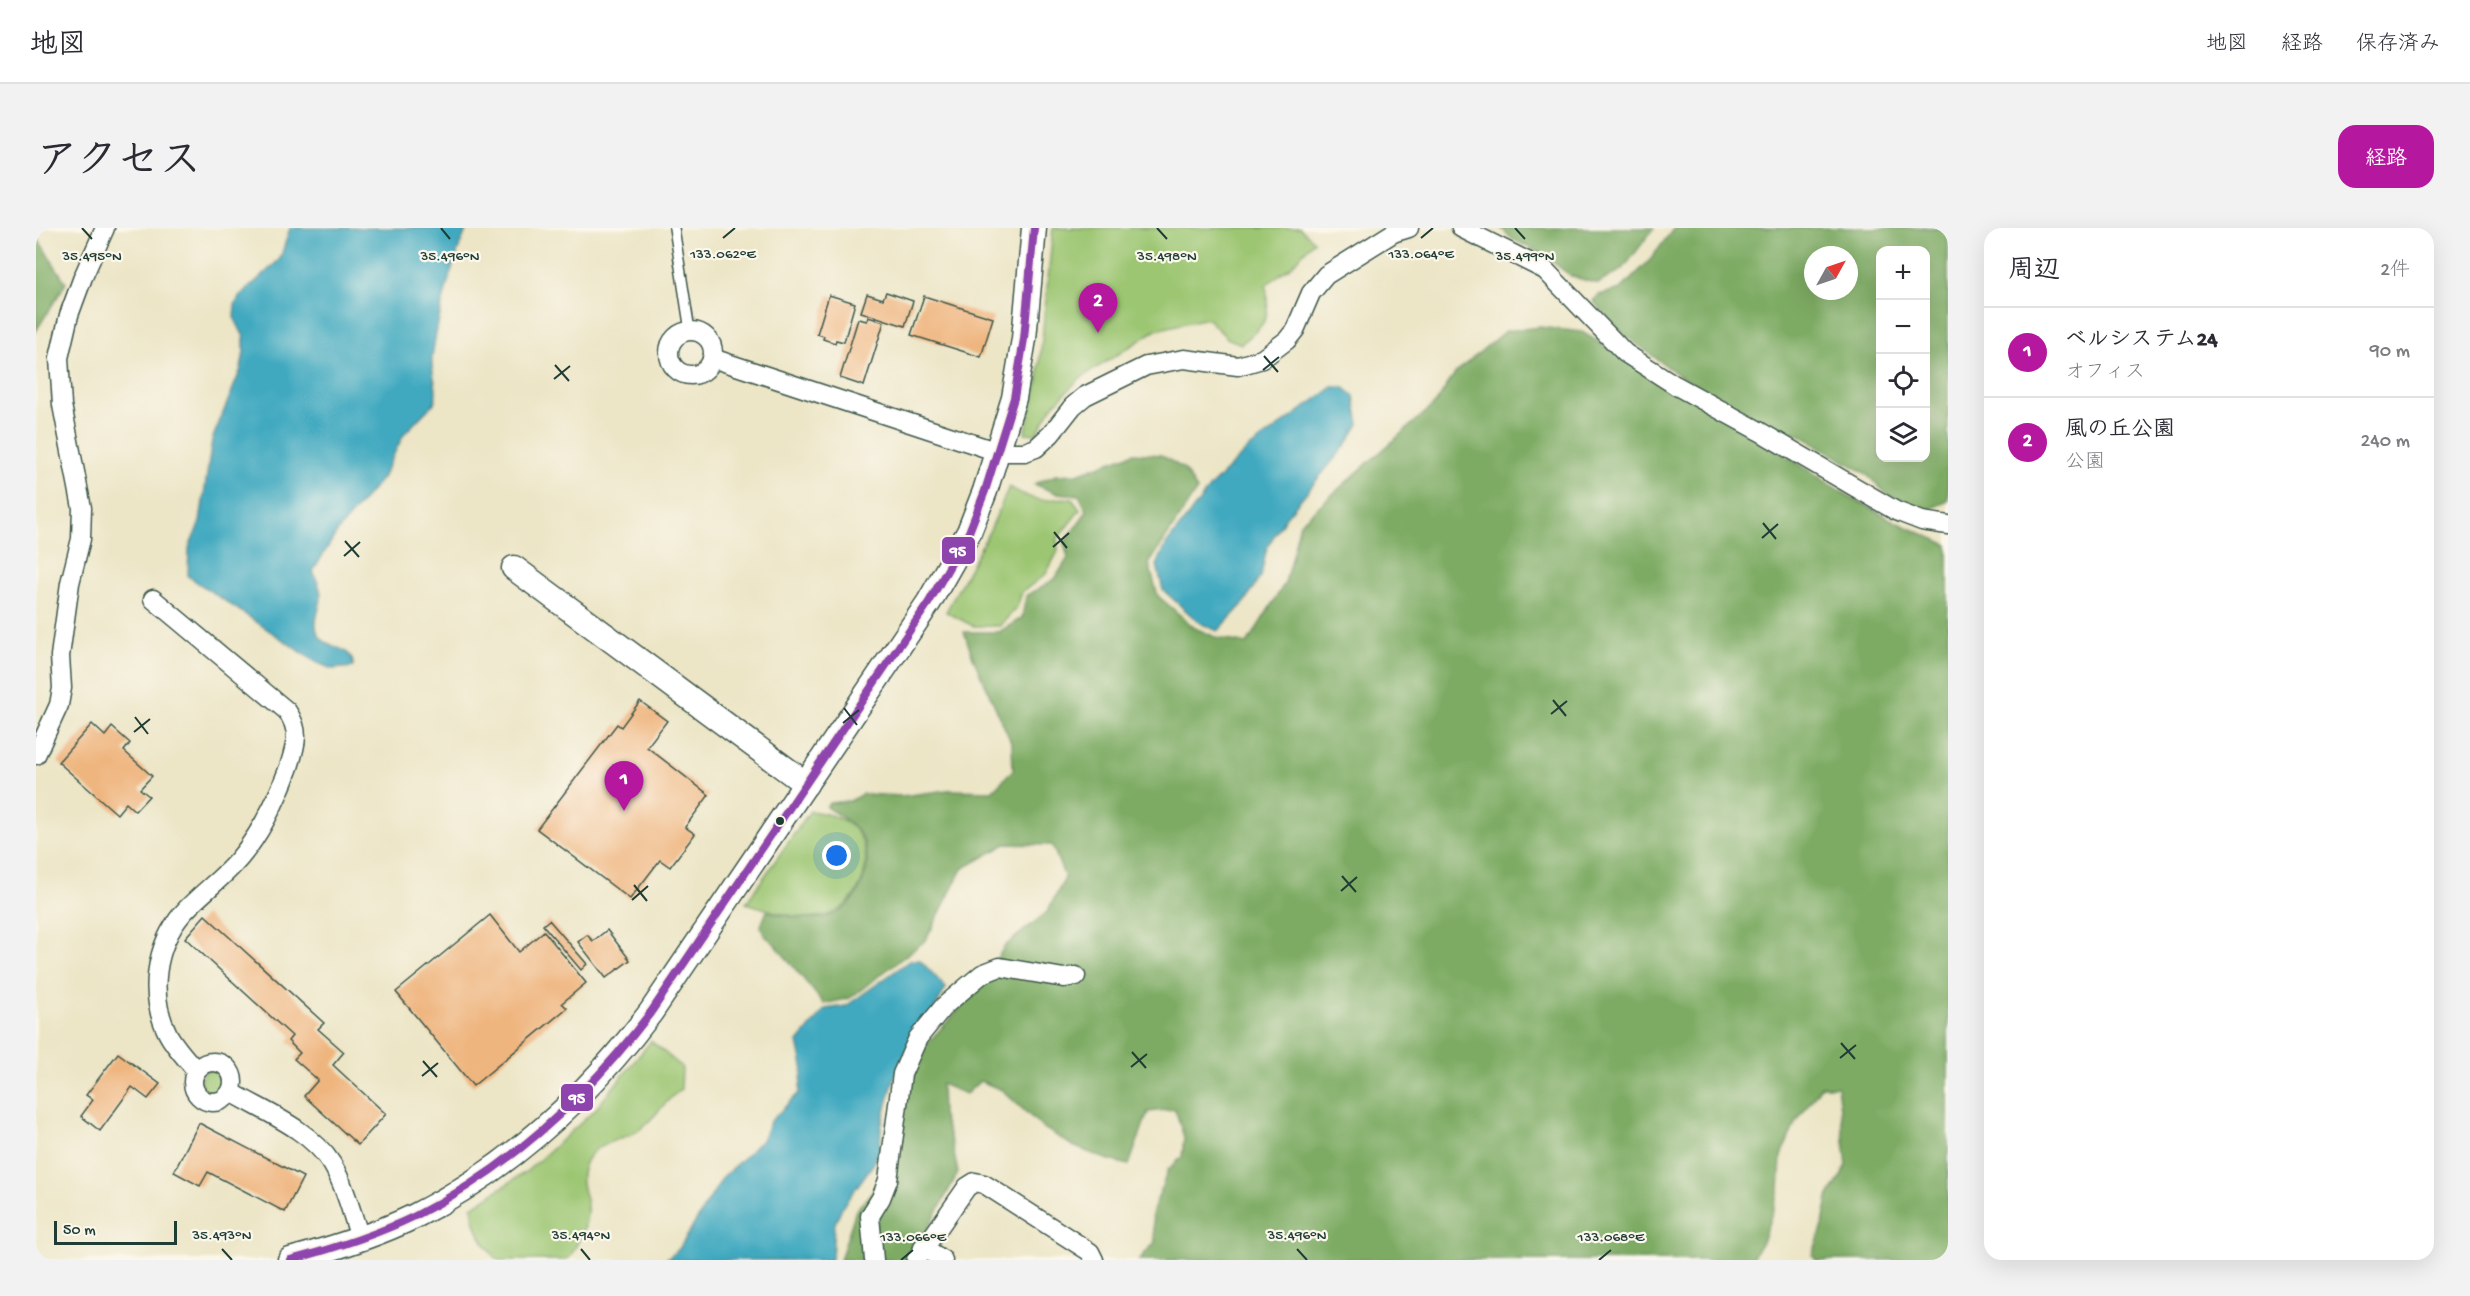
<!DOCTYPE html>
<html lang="ja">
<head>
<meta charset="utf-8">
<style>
	:root { --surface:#fff; --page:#f2f2f3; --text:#2b2b33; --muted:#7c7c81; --line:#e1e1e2; --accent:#b5179e }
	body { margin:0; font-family:"Gochi Hand","Klee One",sans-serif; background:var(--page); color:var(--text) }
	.controls { position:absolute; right:18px; top:18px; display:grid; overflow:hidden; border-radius:12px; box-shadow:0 6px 24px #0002 }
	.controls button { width:54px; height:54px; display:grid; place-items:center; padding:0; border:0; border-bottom:2px solid var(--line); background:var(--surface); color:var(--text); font:30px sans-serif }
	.compass { position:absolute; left:1768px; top:18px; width:54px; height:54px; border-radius:50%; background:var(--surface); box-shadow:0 6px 24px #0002; rotate:50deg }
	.scale { position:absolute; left:18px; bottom:15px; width:123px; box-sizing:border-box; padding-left:6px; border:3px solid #1f3d34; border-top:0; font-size:16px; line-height:21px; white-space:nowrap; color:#1f3d34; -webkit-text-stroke:4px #fbf7ec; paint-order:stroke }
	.you { position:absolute; left:801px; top:628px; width:21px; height:21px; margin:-15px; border:4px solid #fff; border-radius:50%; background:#1a73e8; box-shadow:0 0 0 9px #1a73e833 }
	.badge { display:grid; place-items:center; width:39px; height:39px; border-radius:50%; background:var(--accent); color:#fff; font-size:20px; font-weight:700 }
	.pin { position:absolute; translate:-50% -50px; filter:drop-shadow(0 2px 3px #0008) }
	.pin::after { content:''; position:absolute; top:32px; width:21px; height:18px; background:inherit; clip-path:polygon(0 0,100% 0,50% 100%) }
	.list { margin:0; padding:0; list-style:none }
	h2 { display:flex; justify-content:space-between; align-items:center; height:78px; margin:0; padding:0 24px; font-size:26px }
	h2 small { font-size:20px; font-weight:400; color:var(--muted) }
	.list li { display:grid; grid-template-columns:39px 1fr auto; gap:18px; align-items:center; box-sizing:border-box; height:90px; padding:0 24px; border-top:2px solid var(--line) }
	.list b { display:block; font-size:22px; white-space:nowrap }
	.list p { margin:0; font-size:20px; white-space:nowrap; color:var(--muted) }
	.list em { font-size:20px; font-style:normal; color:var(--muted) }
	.icon { flex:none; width:33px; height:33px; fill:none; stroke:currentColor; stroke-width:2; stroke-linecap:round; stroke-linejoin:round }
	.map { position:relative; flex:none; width:1912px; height:1032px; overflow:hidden; border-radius:18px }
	header { display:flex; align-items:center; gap:36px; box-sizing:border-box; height:84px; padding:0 30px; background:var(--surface); border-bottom:2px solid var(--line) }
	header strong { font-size:28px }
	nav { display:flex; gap:33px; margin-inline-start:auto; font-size:21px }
	.intro { display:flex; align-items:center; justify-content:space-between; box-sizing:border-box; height:144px; padding:0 36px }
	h1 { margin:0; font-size:42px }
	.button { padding:15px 27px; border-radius:18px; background:var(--accent); color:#fff; font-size:21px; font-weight:700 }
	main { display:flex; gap:36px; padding:0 36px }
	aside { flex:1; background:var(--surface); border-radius:18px; box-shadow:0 6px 24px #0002 }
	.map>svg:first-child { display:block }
	.green { fill:#9cc672; stroke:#5e8253; stroke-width:1.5 }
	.forest { fill:#7dab64; stroke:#4e744c; stroke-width:1.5; fill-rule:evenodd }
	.water { fill:#40a9c0; stroke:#30737a; stroke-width:1.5 }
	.building { fill:#efb57f }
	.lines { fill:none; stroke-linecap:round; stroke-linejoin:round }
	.service-casing { stroke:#3e564a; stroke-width:12 }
	.minor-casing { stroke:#3e564a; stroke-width:21 }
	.tertiary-casing { stroke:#3e564a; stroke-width:27 }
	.service { stroke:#fff; stroke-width:9 }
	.minor { stroke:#fff; stroke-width:18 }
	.tertiary { stroke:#fff; stroke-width:24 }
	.bus-1-casing { stroke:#fbf7ec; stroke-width:12 }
	.bus-1 { stroke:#8e44ad; stroke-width:8 }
	.ticks { fill:none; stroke:#1f3d34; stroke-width:2 }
	.bus-dot { fill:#1f3d34; stroke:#fbf7ec; stroke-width:2 }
	.ticks-label { font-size:15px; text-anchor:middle; fill:#1f3d34; stroke:#fbf7ec; stroke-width:4.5; stroke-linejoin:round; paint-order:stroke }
	.line-badge { stroke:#fbf7ec; stroke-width:2 }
	.badge-label { font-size:16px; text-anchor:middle; font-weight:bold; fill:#fff }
</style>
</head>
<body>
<header>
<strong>地図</strong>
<nav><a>地図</a><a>経路</a><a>保存済み</a></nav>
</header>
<div class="intro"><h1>アクセス</h1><a class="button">経路</a></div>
<main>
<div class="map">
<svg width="1912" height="1032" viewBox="0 0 1912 1032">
	<rect width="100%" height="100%" fill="#fbf7ec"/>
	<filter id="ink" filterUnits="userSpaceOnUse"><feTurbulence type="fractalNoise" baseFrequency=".0167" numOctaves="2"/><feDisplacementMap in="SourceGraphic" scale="12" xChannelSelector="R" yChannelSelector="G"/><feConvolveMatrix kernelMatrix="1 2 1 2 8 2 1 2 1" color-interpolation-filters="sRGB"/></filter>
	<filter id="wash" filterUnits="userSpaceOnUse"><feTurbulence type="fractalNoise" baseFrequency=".008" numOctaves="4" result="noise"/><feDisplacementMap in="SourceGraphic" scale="24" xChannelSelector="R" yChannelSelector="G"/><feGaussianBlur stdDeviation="1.35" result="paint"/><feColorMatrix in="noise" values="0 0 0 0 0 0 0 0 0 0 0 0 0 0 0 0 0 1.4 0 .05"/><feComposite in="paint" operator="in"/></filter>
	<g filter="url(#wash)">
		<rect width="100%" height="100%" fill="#ece5c6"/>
		<g class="green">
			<path d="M1017,0H1264L1278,13L1255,38L1230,57C1234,90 1232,94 1205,116L1191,110L1171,90L1120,102L1043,151L1016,179L1000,206L989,205L1002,152Z"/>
			<path d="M973,259C985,265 997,273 1011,272C1020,271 1027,269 1036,271L1044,282L1021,311L1022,323L1010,346L986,364L981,379L964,398H937L910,384L955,300Z"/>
			<path d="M774,583C790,585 809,589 820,603C842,631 824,677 792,687C767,695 734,682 710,675Z"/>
			<path d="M615,813L646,839L645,861C630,872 619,889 606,900C585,916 553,910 546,945C544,956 548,962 550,972C555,993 544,1011 534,1029L529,1032H462C446,1016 439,1002 436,979L491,943L558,883Z"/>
			<circle cx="177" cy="853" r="12"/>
		</g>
		<g class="forest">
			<polygon points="0,0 0,8 30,55 0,103"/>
			<polygon points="1465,0 1618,0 1587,41 1562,56 1535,48 1506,26 1476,11"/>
			<path d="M1638,0H1912V273L1891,282L1852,267L1829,245L1759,204L1750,209L1644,148L1586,105L1557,73L1563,67L1585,61L1615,31ZM1844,22H1890V230H1844ZM1777,27H1813V63H1777Z"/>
			<path d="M1504,99L1546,104L1731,215L1804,263L1858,293L1912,317V1032H1780L1776,1027L1786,1001L1792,970L1811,937L1801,858H1785L1759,896L1745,928L1743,963L1727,1012L1715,1032H1103L1119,1014L1116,986L1132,942L1146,929L1148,909L1139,881L1112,884L1093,937L1070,931L1037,918L1006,899L966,862L944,853L930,866L905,856L906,886L916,916L922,945L886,1012L872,1032H804L820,982L862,933L869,868L885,822L941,762L969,718L1011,684L1029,650L1016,617L970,616L926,641L890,712L814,770L788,776L737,714L729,708L725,698L731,683C749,688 772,693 791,689C824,681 844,629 821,602C813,593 800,586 791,579L793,575L814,573L826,566L866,568L912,562L956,563L977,542L976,516L938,432L928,404H963L986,390L990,368L1019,351L1032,330L1028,315L1051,283L1043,267L1020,265L998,256L1020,247L1041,246L1098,225L1125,227L1148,241L1161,262L1113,336L1122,368L1159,400L1182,410L1211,416L1249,355L1264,295L1400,175L1419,145L1469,103Z"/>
		</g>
		<g class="water">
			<path d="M254,0H431C413,42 403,84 396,129C394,144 404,160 398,175L368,206L346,250L301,304L277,343C280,351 286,361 285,370C284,383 274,397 285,410C294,421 319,419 317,439L296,441L280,434L152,348L153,320L164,294L176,212L205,141L208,124V109L198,89L199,77L204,68L244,31Z"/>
			<polygon points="1297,159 1307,159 1318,168 1323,196 1310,217 1249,290 1231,319 1225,348 1208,375 1182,403 1164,395 1127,362 1121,337 1130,317 1174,259 1212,221"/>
			<polygon points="875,732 884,732 910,760 858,851 845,898 844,922 838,935 806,979 798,998 796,1032 629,1032 643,1021 687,949 726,912 734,894 763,865 767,838 762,814 789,781 810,778"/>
		</g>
		<g id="blocks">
			<g class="building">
				<polygon points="850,64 877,73 869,98 825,84 831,66 847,71"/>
				<polygon points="793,67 819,75 808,114 800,112 799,115 787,111 788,108 781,106"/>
				<polygon points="888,68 957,90 945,129 875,107"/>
				<polygon points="832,89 848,94 828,158 804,150 822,91 831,93"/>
				<polygon points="604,473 631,493 611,519 673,567 649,599 659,606 634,639 624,632 594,671 501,601 581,496 585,499"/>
				<polygon points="56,496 69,508 76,499 94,515 88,523 116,548 104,561 113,568 99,583 90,575 81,586 22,534"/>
				<polygon points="169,687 288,795 282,801 308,824 297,837 350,886 322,917 268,868 282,852 258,831 264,825 252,813 256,808 149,710"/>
				<polygon points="454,687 483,724 508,703 550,755 526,775 531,780 437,858 360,764"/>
				<polygon points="513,692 551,736 545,742 507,697"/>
				<polygon points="571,702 594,732 570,750 542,714 551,707 557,713"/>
				<polygon points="82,825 124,856 112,871 96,859 64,903 45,888 57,872 50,867"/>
				<polygon points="163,895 267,949 249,984 172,944 164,958 138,944"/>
			</g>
		</g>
	</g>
	<g filter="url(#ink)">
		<use href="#blocks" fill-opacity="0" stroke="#3e564a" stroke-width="1.5"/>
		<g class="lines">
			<defs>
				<polyline id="service" points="638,0 654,103"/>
				<g id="minor">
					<polyline points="1425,0 1509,42 1589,125 1639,157 1723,203 1860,283 1886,293 1912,297"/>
					<circle cx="655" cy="125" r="22"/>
					<polyline points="676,130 962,224 989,224 1000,220 1015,206 1037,178 1049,168 1110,138 1148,131 1202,138 1226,131 1251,112 1259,102 1275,65 1290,47 1357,5 1373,0"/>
					<path d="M117,371L251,483C265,503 260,517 253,539C241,572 226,604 203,631C186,651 164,666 147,685C119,718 112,767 132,806C139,819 150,831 160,842"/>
					<polyline points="0,527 23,477 26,460 24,428 34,355 45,311 46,280 26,177 23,130 33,87 47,49 69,0"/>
					<circle cx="177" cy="854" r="20"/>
					<path d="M195,864C229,884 274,901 296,936C309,958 316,986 324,1010"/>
					<polyline points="887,1019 907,1032"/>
					<polyline points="838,1032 834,988 845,970 852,952 866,846 882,810 908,778 946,746 964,739 1028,750 1040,748"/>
					<polyline points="880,1032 931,959 939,954 948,956 1054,1024 1058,1032"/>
				</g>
				<g id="tertiary">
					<polyline points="478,340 770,556"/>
					<path d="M254,1032C296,1021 340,1007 379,988C474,940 551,869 615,784L893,374L933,304L949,263L978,170L988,111L998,0"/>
				</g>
			</defs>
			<use href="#service" class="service-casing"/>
			<use href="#minor" class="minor-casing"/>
			<use href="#tertiary" class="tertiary-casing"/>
			<use href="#service" class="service"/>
			<use href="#minor" class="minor"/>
			<use href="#tertiary" class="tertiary"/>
			<defs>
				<path id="bus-1" d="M254,1032C296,1021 340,1007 379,988C474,940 551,869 615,784L893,374L933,304L949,263L978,170L988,111L998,0"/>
			</defs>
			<use href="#bus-1" class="bus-1-casing"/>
			<use href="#bus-1" class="bus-1"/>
		</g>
	</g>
	<path class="ticks" d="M46,0L56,11M405,0L414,11M1121,0L1131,11M1479,0L1489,11M687,10L699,0M1385,10L1397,0M1228,128L1242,144M519,137L533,153M1227,142L1243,129M518,151L534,138M1727,295L1740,311M1018,304L1031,320M1726,310L1742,296M309,313L323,329M1017,319L1033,305M308,328L324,314M1517,472L1530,488M808,480L821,497M1515,486L1531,473M99,489L112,506M807,495L823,482M98,504L114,491M1306,648L1320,664M598,657L611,673M1305,663L1321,649M596,672L612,658M1805,815L1819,831M1096,824L1110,840M1804,830L1820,817M387,833L401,849M1095,839L1111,826M386,848L402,835M186,1021L196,1032M545,1021L554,1032M1261,1021L1271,1032M865,1032L877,1022M1563,1032L1575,1022"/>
	<circle class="bus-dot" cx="744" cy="593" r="5"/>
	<g class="ticks-label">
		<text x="687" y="30">133.062°E</text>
		<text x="1385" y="30">133.064°E</text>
		<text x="56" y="32">35.495°N</text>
		<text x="414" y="32">35.496°N</text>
		<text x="1131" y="32">35.498°N</text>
		<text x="1489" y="32">35.499°N</text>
		<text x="186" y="1011">35.493°N</text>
		<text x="545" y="1011">35.494°N</text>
		<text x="1261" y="1011">35.496°N</text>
		<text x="877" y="1013">133.066°E</text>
		<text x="1575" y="1013">133.068°E</text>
	</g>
	<g class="line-badge">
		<rect x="905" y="308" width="35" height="29" rx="6" fill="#8e44ad"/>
		<rect x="524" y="855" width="34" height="29" rx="6" fill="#8e44ad"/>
	</g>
	<g class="badge-label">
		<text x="922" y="328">95</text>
		<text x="541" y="875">95</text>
	</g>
</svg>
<div class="controls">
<button>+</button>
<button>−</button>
<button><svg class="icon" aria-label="locate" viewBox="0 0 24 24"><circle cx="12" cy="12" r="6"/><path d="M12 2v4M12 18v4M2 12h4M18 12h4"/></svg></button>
<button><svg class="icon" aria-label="layers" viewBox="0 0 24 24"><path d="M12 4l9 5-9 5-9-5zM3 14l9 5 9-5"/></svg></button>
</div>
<svg class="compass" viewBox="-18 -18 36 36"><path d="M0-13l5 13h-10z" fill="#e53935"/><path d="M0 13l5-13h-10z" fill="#7c7c81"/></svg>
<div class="scale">50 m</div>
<div class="you"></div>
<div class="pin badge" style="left:588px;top:583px">1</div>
<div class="pin badge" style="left:1062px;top:105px">2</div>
</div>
<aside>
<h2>周辺<small>2件</small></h2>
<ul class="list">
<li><span class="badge">1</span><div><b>ベルシステム24</b><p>オフィス</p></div><em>90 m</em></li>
<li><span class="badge">2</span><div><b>風の丘公園</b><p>公園</p></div><em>240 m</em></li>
</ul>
</aside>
</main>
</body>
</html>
